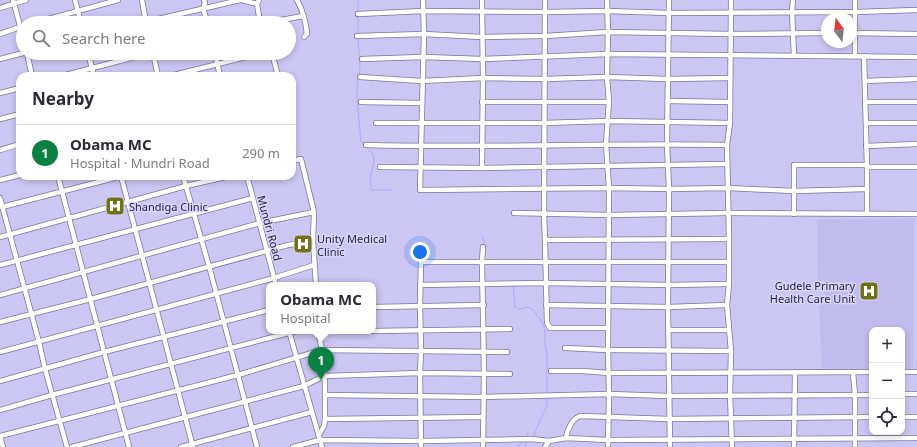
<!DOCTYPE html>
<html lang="en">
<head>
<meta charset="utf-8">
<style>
	:root { --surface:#fff; --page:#f2f2f3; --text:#2b2b33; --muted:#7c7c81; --line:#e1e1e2; --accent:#0b8043 }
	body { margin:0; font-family:"Noto Sans",sans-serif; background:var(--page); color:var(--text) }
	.controls { position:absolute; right:12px; bottom:12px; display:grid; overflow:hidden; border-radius:8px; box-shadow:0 2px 6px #0003 }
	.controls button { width:36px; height:36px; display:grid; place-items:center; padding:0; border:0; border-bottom:1px solid var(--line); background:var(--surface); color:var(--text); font:20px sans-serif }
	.compass { position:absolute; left:821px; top:12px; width:36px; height:36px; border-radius:50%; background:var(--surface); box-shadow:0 2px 6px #0003; rotate:345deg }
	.you { position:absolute; left:420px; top:252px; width:14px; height:14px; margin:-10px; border:3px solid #fff; border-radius:50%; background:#1a73e8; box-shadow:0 0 0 6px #1a73e833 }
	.badge { display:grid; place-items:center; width:26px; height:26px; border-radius:50%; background:var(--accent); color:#fff; font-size:13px; font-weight:700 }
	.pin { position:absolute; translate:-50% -33px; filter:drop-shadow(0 1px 2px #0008) }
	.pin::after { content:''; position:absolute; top:21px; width:14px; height:12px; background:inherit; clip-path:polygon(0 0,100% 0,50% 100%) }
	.popup { position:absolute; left:266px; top:282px; width:110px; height:52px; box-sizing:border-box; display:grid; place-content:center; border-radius:8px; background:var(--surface); filter:drop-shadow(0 1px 3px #0005); font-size:13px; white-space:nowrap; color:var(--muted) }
	.popup b { font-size:15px; color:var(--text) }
	.popup::after { content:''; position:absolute; left:50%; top:100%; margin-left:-8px; border:8px solid transparent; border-top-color:var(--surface) }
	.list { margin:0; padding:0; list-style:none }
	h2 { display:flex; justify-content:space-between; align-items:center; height:52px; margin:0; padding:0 16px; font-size:17px }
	h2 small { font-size:13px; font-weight:400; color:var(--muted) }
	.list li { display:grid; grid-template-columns:26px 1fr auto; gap:12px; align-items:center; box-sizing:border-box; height:56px; padding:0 16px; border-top:1px solid var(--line) }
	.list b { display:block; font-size:15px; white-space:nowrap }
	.list p { margin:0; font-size:13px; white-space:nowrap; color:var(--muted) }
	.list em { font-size:13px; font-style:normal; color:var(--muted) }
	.icon { flex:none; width:22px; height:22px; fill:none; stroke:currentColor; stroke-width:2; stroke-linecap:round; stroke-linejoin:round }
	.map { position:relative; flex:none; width:917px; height:447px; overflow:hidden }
	.search { position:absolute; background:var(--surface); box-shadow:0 2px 6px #0003; left:16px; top:16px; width:280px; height:44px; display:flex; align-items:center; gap:10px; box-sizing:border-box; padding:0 14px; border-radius:22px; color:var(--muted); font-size:15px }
	.panel { position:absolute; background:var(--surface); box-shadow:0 2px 6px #0003; left:16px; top:72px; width:280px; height:108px; border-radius:12px }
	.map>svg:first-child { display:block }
	.built { fill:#c2bbed }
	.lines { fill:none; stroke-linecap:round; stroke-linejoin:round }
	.stream { stroke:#b4a6fc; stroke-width:1 }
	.street-casing { stroke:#7b759d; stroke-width:6 }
	.street { stroke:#fff; stroke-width:4.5 }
	.labels { text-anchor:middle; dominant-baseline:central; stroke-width:3; stroke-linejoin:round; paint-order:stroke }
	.poi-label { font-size:11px; fill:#282636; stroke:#d8d3ff; text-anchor:start }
	.street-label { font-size:11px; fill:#282636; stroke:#d8d3ff }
</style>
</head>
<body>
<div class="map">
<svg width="917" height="447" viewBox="0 0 917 447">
	<rect width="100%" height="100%" fill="#cbc6f2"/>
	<polygon class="built" points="914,218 913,370 902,370 902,330 872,330 872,371 822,371 819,302 825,301 824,281 818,281 817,220"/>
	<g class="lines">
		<g class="stream">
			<polyline points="358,12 358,0"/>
			<polyline points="358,34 358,16"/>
			<polyline points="358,38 360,69 357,85 357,100 361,141 364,145"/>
			<polyline points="366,147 373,154 374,162 370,178 371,190 392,190"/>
			<polyline points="482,236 484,240 484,245"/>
			<polyline points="484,268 485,281"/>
			<polyline points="513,286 515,307 519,309 527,307 532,309 541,320 545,329 545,343 547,355 547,394"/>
			<polyline points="527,437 528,433"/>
			<polyline points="533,437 547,405 547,397"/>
			<polyline points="517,447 523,442 525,441"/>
			<polyline points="525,447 526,442"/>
		</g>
		<defs>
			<g id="street">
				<polyline points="13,0 23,37"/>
				<polyline points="75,0 81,23"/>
				<polyline points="142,0 146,23"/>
				<polyline points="204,0 205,3 203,9 208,23"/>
				<polyline points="242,0 257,4"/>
				<polyline points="259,0 257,4 260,23"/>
				<path d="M297,0C303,11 306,22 307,34L304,37"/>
				<polyline points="423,0 424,34 420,190 609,188 669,189 728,188 794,191 867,189"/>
				<polyline points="545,0 544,215 545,240 547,323 550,328 608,328"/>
				<polyline points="607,0 608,32 607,77 609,102 606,144 609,188 608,350 609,394 608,447"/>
				<polyline points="669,0 667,144 669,189 668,307 670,447"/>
				<polyline points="731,0 730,123 727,145 729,239 729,284 727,305 731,351 730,395 732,447"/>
				<polyline points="793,0 792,11 794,56"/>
				<polyline points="0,8 26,0"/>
				<polyline points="358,14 423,11 545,12 607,11 669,13 855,12 917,10"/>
				<polyline points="34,23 118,0"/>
				<polyline points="141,23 240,0"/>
				<polyline points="265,23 303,16"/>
				<polyline points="851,33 917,34"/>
				<polyline points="0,34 23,26"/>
				<polyline points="357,36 424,34 482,37 545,36 608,32 731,34 827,33"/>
				<polyline points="27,53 32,76"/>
				<polyline points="88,53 94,76"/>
				<polyline points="153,53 158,76"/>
				<polyline points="215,53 220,76"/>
				<polyline points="272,53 278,76"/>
				<polyline points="855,56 855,0"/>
				<polyline points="864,56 867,167 917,167"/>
				<polyline points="0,59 23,53"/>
				<polyline points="362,59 423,57 482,59 607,54 917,57"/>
				<polyline points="62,76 150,53"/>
				<polyline points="170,76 262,53"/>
				<polyline points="360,77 422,81 483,78 545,79 607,77 667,79 730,78"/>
				<polyline points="865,81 917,79"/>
				<polyline points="0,93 20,88"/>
				<polyline points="668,101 730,102"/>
				<polyline points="361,102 422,103"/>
				<polyline points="482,102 609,102"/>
				<polyline points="865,102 917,102"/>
				<polyline points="0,119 20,114"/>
				<polyline points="376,123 544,123 608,121 730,123"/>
				<polyline points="866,123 917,123"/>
				<path d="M366,145C486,148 607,143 727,145"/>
				<polyline points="866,146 917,144"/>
				<polyline points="0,150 20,144"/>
				<polyline points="292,150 294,160"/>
				<polyline points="292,161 301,159 314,212 313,241 316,285"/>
				<polyline points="380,167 482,168 727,164"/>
				<polyline points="867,167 867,213"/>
				<polyline points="482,168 483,78 482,0"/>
				<polyline points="58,176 129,447"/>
				<polyline points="121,176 193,447"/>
				<polyline points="183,176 209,266 257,447"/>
				<polyline points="247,176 276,285"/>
				<polyline points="0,180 20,175"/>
				<polyline points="0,198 39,342 45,369 67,447"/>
				<polyline points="2,207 122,176"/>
				<polyline points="514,213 608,215 728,213 917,214"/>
				<polyline points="794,214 794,165 867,165"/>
				<polyline points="0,237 186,186 230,176"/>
				<polyline points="545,240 729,239"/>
				<polyline points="0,265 253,198"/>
				<polyline points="420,285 546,283 669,285 729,284"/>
				<polyline points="0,295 260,223 314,212"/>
				<polyline points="546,305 668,307 727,305"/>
				<polyline points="373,307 484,305"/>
				<polyline points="0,322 91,299 288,245 313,241"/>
				<polyline points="669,330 729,330"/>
				<polyline points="289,331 322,447"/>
				<polyline points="318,331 322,350 325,384 325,419 324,426 319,435"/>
				<polyline points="323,331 359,331"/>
				<polyline points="373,331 510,329"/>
				<polyline points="565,348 608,350 731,351"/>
				<polyline points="0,352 274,278 314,265"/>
				<polyline points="551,371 583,371 609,373 872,372"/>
				<polyline points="902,372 917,372"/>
				<polyline points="853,373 855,395 855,447"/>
				<polyline points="0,381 104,352 269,310"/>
				<polyline points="902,394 917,394"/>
				<polyline points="325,395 483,397 609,394 669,396 872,395"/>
				<polyline points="0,410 52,395 296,331"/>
				<polyline points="902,417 917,417"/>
				<polyline points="325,419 483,417"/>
				<polyline points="0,436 238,375 322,350 507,352"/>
				<polyline points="0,436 3,447"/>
				<path d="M566,438C567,430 572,419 580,416L669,419L872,417"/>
				<polyline points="72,447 304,386 324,376 420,373 510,374"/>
				<polyline points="181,447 312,412"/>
				<polyline points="293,447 320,440 421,441 532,439 549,441"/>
				<polyline points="421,447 420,373 421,352 420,306 421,262 728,262"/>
				<polyline points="483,447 484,373 482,262 483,247"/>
				<polyline points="545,447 549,441 566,438 608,440 917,438"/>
				<polyline points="794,447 795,373"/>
			</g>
		</defs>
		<use href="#street" class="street-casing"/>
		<use href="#street" class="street"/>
	</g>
	<defs>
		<symbol id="hospital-square" viewBox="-11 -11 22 22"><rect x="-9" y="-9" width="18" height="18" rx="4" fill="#707217" stroke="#d8d3ff"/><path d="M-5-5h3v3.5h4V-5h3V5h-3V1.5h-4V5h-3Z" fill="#fff"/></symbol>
	</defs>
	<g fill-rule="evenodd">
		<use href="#hospital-square" x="104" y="195" width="22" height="22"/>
		<use href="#hospital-square" x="292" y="233" width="22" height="22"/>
		<use href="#hospital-square" x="858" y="280" width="22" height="22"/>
	</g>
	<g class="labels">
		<g class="poi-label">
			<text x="129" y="206">Shandiga Clinic</text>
			<text x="317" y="238">Unity Medical<tspan x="317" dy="13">Clinic</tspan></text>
			<text x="855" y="285" text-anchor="end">Gudele Primary<tspan x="855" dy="13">Health Care Unit</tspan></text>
		</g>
		<g class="street-label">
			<text transform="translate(270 228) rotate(75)">Mundri Road</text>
		</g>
	</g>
</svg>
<div class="controls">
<button>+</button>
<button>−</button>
<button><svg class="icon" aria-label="locate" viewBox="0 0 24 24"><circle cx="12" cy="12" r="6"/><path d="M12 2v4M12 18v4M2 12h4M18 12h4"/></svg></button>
</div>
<svg class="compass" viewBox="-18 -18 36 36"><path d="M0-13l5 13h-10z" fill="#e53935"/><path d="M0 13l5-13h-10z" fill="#7c7c81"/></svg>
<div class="you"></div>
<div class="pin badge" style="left:321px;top:380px">1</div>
<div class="popup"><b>Obama MC</b>Hospital</div>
<div class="search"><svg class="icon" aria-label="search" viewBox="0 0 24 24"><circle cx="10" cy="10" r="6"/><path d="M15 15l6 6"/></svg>Search here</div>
<section class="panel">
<h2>Nearby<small></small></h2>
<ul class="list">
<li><span class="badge">1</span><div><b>Obama MC</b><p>Hospital · Mundri Road</p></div><em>290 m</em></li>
</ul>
</section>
</div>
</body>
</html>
